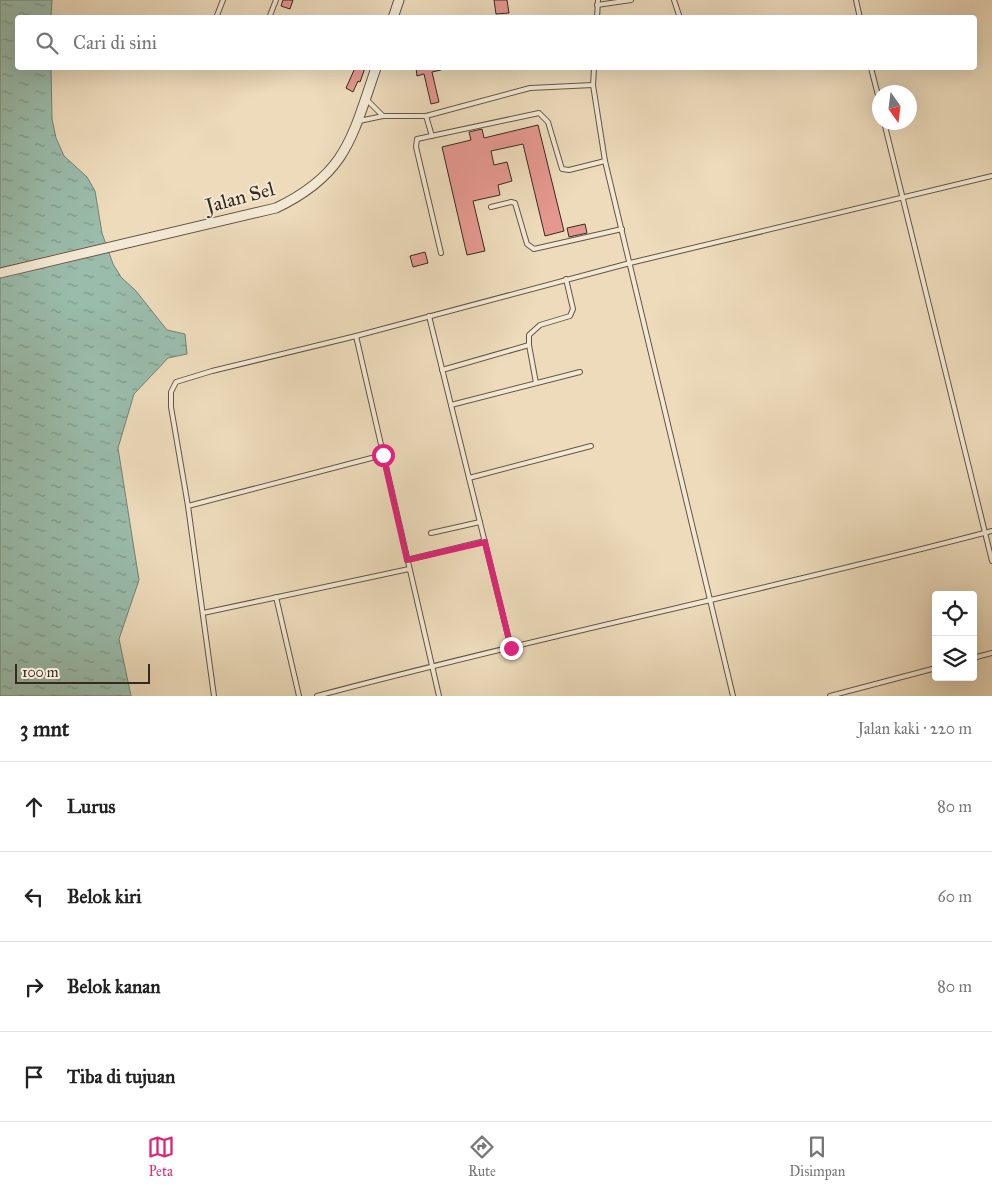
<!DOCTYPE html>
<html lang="id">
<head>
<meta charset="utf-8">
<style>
	:root { --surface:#fff; --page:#f2f2f2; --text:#222; --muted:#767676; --line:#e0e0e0; --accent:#db2777 }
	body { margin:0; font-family:"IM FELL Great Primer",serif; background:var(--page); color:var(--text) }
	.controls { position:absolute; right:15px; bottom:15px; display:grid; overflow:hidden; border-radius:5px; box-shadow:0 5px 20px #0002 }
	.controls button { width:45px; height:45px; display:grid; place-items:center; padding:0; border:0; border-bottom:1px solid var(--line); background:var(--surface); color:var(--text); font:25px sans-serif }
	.compass { position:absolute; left:872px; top:85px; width:45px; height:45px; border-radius:50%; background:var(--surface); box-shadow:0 5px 20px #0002; rotate:166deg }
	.scale { position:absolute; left:15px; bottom:12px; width:135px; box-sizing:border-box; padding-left:5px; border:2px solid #352a21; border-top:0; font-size:14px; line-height:18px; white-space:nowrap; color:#352a21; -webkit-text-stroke:4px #f3e8d3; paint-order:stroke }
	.stop { position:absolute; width:15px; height:15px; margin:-11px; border:4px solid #db2777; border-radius:50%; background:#fff }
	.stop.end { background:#db2777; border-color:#fff; box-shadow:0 1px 5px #0008 }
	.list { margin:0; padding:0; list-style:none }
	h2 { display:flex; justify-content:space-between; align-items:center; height:65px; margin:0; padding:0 20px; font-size:21px }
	h2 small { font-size:16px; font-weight:400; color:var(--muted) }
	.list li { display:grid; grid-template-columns:32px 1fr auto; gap:15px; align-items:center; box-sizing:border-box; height:90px; padding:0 20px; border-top:1px solid var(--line) }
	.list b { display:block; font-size:19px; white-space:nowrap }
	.list em { font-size:16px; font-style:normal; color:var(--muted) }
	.icon { flex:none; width:28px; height:28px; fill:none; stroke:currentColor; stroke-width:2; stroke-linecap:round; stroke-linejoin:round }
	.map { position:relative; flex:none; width:992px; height:696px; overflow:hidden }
	.search { position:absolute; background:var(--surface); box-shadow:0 5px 20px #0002; left:15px; right:15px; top:15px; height:55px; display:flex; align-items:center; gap:12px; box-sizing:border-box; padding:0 18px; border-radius:5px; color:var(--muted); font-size:19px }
	.sheet { height:425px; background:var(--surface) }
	nav { display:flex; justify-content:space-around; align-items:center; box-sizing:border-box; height:70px; border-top:1px solid var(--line); background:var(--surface); font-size:14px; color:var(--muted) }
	nav a { display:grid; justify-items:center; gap:2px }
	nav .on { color:var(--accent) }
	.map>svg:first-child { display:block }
	.water { fill:url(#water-ripples); stroke:#728274 }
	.pier { fill:#eddbbb }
	.building { fill:#e59890; stroke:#352a21 }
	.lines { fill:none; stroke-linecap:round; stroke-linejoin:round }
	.service-casing { stroke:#635648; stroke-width:6 }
	.tertiary-casing { stroke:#635648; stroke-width:11 }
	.service { stroke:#f3e8d3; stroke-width:4 }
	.tertiary { stroke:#f3e8d3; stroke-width:9 }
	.route { stroke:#db2777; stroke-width:6 }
	.labels { text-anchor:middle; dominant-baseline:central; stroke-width:4; stroke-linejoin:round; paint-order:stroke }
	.street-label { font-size:20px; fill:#352a21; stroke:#f3e8d3 }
</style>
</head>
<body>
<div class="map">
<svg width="992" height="696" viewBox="0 0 992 696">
	<defs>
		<pattern id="water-ripples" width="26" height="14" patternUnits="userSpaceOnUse" patternTransform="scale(1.25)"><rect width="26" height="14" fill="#9abcab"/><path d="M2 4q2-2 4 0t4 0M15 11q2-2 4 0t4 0" fill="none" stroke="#7e998b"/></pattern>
	</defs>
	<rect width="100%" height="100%" fill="#eddbbb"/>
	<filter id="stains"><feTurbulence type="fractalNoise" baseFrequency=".004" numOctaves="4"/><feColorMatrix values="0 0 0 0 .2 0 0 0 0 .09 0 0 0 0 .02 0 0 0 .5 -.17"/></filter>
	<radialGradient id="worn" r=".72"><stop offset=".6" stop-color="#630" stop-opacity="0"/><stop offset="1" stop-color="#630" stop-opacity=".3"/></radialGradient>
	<polygon class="water" points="0,0 52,0 51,17 18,18 18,68 51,68 52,119 56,138 64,156 87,177 95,191 102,233 113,264 121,277 136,291 167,330 185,334 187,354 168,358 134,394 118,448 139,580 119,639 131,696 0,696"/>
	<polygon class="pier" points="108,242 112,252 0,278 0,267"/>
	<g class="building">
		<polygon points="283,0 293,0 290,9 281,6"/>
		<polygon points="494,0 507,0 509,13 496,14"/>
		<polygon points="355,68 365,68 360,82 358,81 353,92 346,88"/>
		<polygon points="416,68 440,68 441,70 432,72 439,102 431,104 424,74 417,76"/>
		<polygon points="538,125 564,231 545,236 523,144 491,151 494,165 507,162 512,181 498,185 500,195 473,201 485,251 467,255 442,147 471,140 469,132 482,129 484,138"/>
		<polygon points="585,224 587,233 569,237 567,228"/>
		<polygon points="425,252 428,263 413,267 410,256"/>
	</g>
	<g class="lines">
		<defs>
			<g id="service">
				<polyline points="674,0 680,18"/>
				<polyline points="856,0 860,18"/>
				<polyline points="597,5 631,0"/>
				<polyline points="216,18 223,0"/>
				<polyline points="269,18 276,0"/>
				<polyline points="597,18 598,0"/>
				<polyline points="594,68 593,85 605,161 733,696"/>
				<polyline points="871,68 880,103"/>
				<polyline points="367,100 383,116"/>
				<polyline points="426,116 432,136"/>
				<polyline points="359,121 383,116 426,116 530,88 593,85"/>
				<polyline points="884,122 992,561"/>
				<polyline points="491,207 511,202 515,203 527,244 534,249 622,229"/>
				<polyline points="441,253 416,147 417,139 539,113 548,122 562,169 569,170 605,161"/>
				<polyline points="429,316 511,648"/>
				<polyline points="356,336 439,696"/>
				<polyline points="442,370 529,345"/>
				<polyline points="536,383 529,345 529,335 540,325 570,316 573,309 566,279"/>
				<polyline points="451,405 580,372"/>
				<polyline points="469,478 591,446"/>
				<polyline points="188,506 383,455"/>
				<polyline points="431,533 480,522"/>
				<polyline points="407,560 485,541"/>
				<polyline points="276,597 299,696"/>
				<polyline points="203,613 409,569"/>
				<polyline points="973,658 992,653"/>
				<polyline points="214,696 188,506 171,407 171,392 176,382 212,371 356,336 630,263 992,176"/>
				<path d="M317,696C541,636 768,590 992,531"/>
				<polyline points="830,696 936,668"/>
			</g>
			<g id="tertiary">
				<polyline points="393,18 399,0"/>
				<path d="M0,273L276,208C347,174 352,137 376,68"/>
			</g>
		</defs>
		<use href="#service" class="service-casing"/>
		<use href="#tertiary" class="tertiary-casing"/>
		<use href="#service" class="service"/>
		<use href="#tertiary" class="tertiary"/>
	</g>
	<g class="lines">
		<polyline class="route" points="383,455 407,560 485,542 511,648"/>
	</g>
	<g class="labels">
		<g class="street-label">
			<text transform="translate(240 197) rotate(-15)">Jalan Sel</text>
		</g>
	</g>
	<rect width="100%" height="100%" filter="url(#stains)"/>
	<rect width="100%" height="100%" fill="url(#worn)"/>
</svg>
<div class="controls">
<button><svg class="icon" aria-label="locate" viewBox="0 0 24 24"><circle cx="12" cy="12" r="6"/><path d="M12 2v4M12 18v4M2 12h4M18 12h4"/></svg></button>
<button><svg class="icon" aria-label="layers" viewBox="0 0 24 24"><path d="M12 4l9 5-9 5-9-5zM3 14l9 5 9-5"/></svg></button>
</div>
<svg class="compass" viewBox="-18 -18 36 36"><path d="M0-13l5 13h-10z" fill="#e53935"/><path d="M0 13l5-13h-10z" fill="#767676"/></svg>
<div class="scale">100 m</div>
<div class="stop" style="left:383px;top:455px"></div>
<div class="stop end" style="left:511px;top:648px"></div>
<div class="search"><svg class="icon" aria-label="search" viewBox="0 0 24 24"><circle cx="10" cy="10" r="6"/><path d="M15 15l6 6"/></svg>Cari di sini</div>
</div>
<section class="sheet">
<h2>3 mnt<small>Jalan kaki · 220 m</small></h2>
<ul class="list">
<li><svg class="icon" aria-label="ahead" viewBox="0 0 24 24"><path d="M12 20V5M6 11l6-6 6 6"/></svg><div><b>Lurus</b></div><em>80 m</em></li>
<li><svg class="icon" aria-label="left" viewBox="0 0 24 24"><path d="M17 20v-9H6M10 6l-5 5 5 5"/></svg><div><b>Belok kiri</b></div><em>60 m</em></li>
<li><svg class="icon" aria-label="right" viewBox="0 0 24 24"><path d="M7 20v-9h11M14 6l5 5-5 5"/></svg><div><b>Belok kanan</b></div><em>80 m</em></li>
<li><svg class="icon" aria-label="arrive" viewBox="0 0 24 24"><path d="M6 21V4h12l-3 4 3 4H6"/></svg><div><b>Tiba di tujuan</b></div></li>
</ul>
</section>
<nav>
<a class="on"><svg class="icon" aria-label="map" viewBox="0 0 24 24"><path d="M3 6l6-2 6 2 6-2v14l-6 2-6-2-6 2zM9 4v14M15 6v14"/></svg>Peta</a>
<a><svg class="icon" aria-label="directions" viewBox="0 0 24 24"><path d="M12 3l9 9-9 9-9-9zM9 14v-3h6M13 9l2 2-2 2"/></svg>Rute</a>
<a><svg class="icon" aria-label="saved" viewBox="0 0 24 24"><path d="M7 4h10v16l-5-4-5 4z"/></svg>Disimpan</a>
</nav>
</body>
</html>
